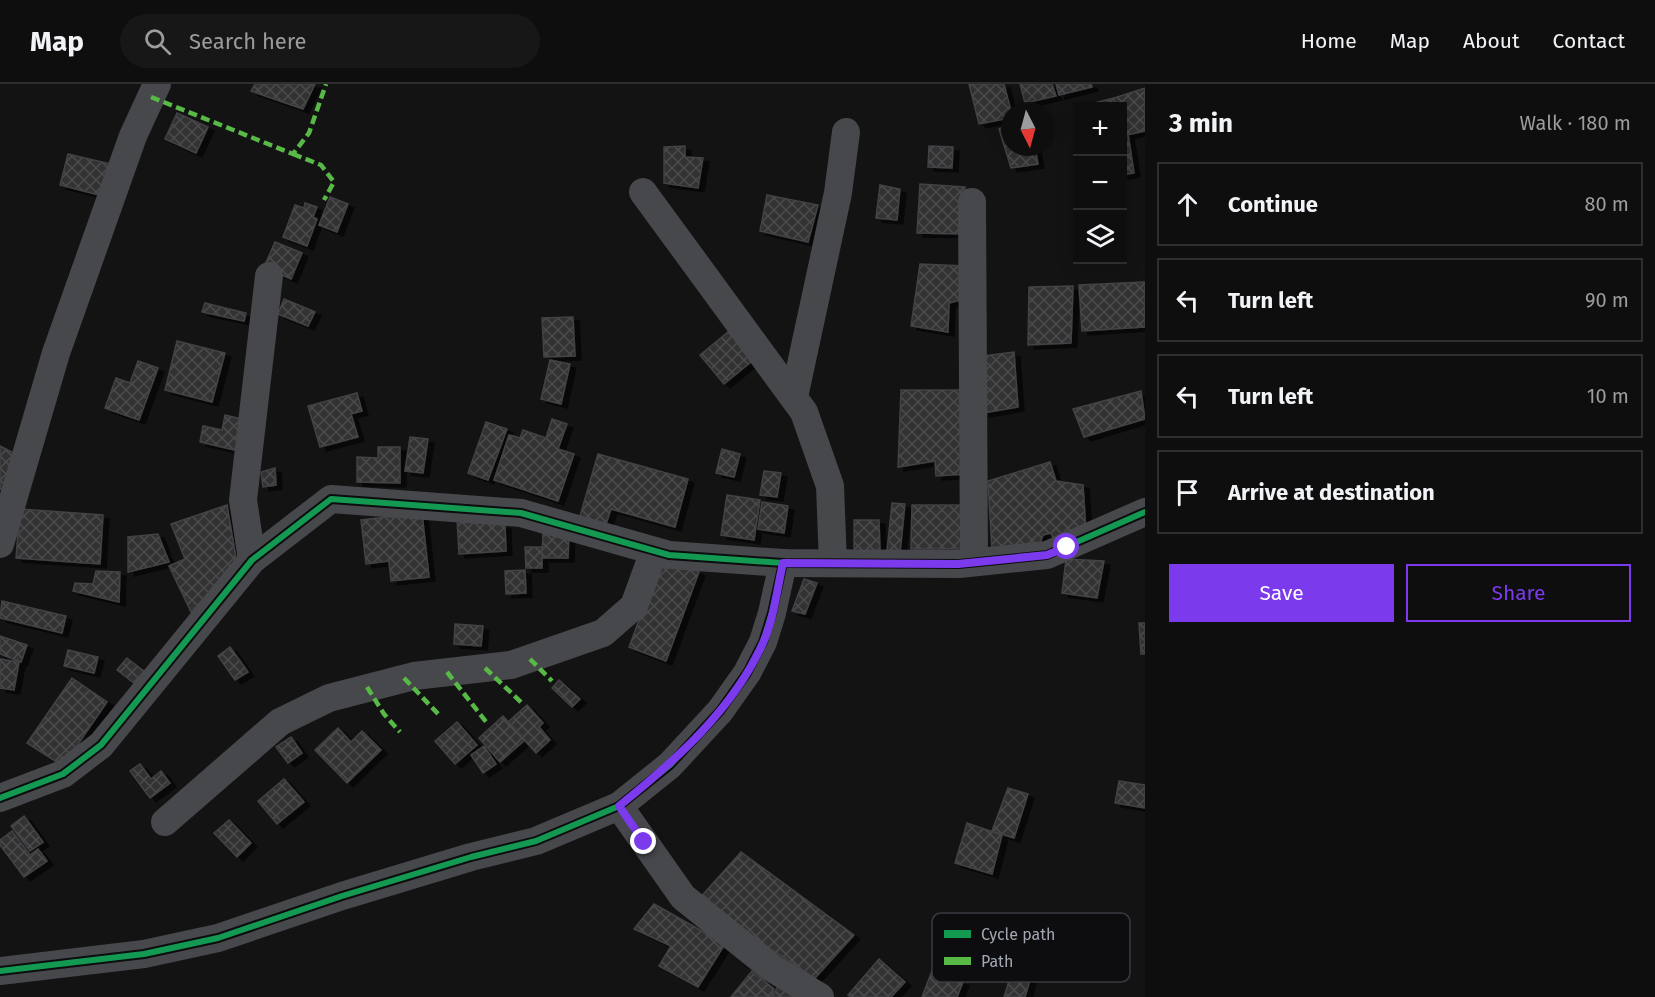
<!DOCTYPE html>
<html lang="en">
<head>
<meta charset="utf-8">
<style>
	:root { --surface:#0e0e0e; --page:#171717; --text:#f1f3f6; --muted:#9b9c9e; --line:#2e2e2e; --accent:#7c3aed }
	body { margin:0; font-family:"Fira Sans",sans-serif; background:var(--page); color:var(--text) }
	.controls { position:absolute; right:18px; top:18px; display:grid; overflow:hidden; border-radius:0px; box-shadow:0 3px 15px #0003 }
	.controls button { width:54px; height:54px; display:grid; place-items:center; padding:0; border:0; border-bottom:2px solid var(--line); background:var(--surface); color:var(--text); font:30px sans-serif }
	.compass { position:absolute; left:1001px; top:18px; width:54px; height:54px; border-radius:50%; background:var(--surface); box-shadow:0 3px 15px #0003; rotate:174deg }
	.stop { position:absolute; width:18px; height:18px; margin:-14px; border:4px solid #7c3aed; border-radius:50%; background:#fff }
	.stop.end { background:#7c3aed; border-color:#fff; box-shadow:0 2px 6px #0008 }
	.list { margin:0; padding:0; list-style:none }
	h2 { display:flex; justify-content:space-between; align-items:center; height:78px; margin:0; padding:0 24px; font-size:26px }
	h2 small { font-size:20px; font-weight:400; color:var(--muted) }
	.list li { display:grid; grid-template-columns:39px 1fr auto; gap:18px; align-items:center; box-sizing:border-box; height:84px; margin:0 12px 12px; padding:0 12px; border:2px solid var(--line); border-radius:0px }
	.list b { display:block; font-size:22px; white-space:nowrap }
	.list em { font-size:20px; font-style:normal; color:var(--muted) }
	.actions { display:flex; gap:12px; padding:18px 24px }
	.actions a { flex:1; padding:14px 0; border:2px solid var(--accent); border-radius:0px; text-align:center; font-size:21px; color:var(--accent) }
	.actions .main { background:var(--accent); color:#fff }
	.icon { flex:none; width:33px; height:33px; fill:none; stroke:currentColor; stroke-width:2; stroke-linecap:round; stroke-linejoin:round }
	.map { position:relative; flex:none; width:1145px; height:913px; overflow:hidden }
	header { display:flex; align-items:center; gap:36px; box-sizing:border-box; height:84px; padding:0 30px; background:var(--surface); border-bottom:2px solid var(--line) }
	header strong { font-size:28px }
	nav { display:flex; gap:33px; margin-inline-start:auto; font-size:21px }
	.search { width:420px; height:54px; background:var(--page); display:flex; align-items:center; gap:15px; box-sizing:border-box; padding:0 21px; border-radius:33px; color:var(--muted); font-size:22px }
	main { display:flex }
	aside { flex:1; background:var(--surface) }
	.map>svg:first-child { display:block }
	.building { fill:url(#building-cross-hatch); stroke:#424246; stroke-width:1.5; filter:url(#shadow) }
	.lines { fill:none; stroke-linecap:round; stroke-linejoin:round }
	.minor { stroke:#47484c; stroke-width:28 }
	.quiet { stroke:#58b947; stroke-width:4.5; stroke-dasharray:9 4.5; stroke-linecap:butt }
	.cycleway-casing { stroke:#0d0d0f; stroke-width:10 }
	.cycleway { stroke:#139951; stroke-width:6 }
	.route { stroke:#7c3aed; stroke-width:8 }
	.key { fill:#0d0d0f; stroke:#3a3b41; stroke-width:1.5 }
	.key-label { font-size:16px; fill:#a3a7b4 }
</style>
</head>
<body>
<header>
<strong>Map</strong>
<div class="search"><svg class="icon" aria-label="search" viewBox="0 0 24 24"><circle cx="10" cy="10" r="6"/><path d="M15 15l6 6"/></svg>Search here</div>
<nav><a>Home</a><a>Map</a><a>About</a><a>Contact</a></nav>
</header>
<main>
<div class="map">
<svg width="1145" height="913" viewBox="0 0 1145 913">
	<defs>
		<pattern id="building-cross-hatch" width="8" height="8" patternUnits="userSpaceOnUse" patternTransform="scale(1.5)"><rect width="8" height="8" fill="#313132"/><path d="M0 0l8 8M0 8l8-8" fill="none" stroke="#4c4c4d"/></pattern>
		<filter id="shadow"><feDropShadow dx="6" dy="4" stdDeviation="0" flood-color="#0009"/></filter>
	</defs>
	<rect width="100%" height="100%" fill="#131313"/>
	<g class="building">
		<polygon points="255,0 315,0 303,25 251,7"/>
		<polygon points="969,0 1004,0 1011,27 1010,34 979,40"/>
		<polygon points="1020,0 1052,0 1056,12 1025,19"/>
		<polygon points="1056,0 1091,0 1092,3 1059,11"/>
		<polygon points="1145,4 1145,47 1122,52 1122,22 1115,22 1114,14"/>
		<polygon points="1114,14 1115,22 1082,22"/>
		<polygon points="177,29 208,43 196,69 165,55"/>
		<polygon points="1010,40 1010,63 1035,63 1038,80 1011,84 999,45"/>
		<polygon points="1128,50 1134,89 1122,91 1122,52"/>
		<polygon points="685,62 685,73 703,74 698,104 664,99 664,63"/>
		<polygon points="929,62 953,63 952,84 928,83"/>
		<polygon points="68,70 111,80 103,112 60,101"/>
		<polygon points="920,100 965,103 965,150 917,149"/>
		<polygon points="880,101 900,105 897,136 876,134"/>
		<polygon points="767,111 818,121 808,158 760,147"/>
		<polygon points="330,113 348,120 337,148 319,141"/>
		<polygon points="305,119 317,123 313,133 317,135 307,162 283,153 295,121 304,124"/>
		<polygon points="275,158 302,169 291,195 264,183"/>
		<polygon points="920,180 965,182 961,216 949,219 948,248 911,242"/>
		<polygon points="1145,198 1145,243 1082,247 1079,201"/>
		<polygon points="1073,202 1071,259 1028,261 1029,203"/>
		<polygon points="284,215 315,228 308,242 278,230"/>
		<polygon points="205,219 246,229 244,237 202,228"/>
		<polygon points="573,233 575,272 544,273 542,234"/>
		<polygon points="733,244 752,277 724,300 700,271"/>
		<polygon points="177,257 225,269 212,318 165,306"/>
		<polygon points="1014,268 1018,323 983,329 983,272"/>
		<polygon points="550,276 570,280 561,320 541,315"/>
		<polygon points="138,277 158,284 139,336 105,324 116,294 130,299"/>
		<polygon points="901,306 965,306 966,390 936,392 935,377 898,383"/>
		<polygon points="1141,307 1145,335 1084,353 1073,325"/>
		<polygon points="357,309 362,327 351,330 358,353 320,363 308,322"/>
		<polygon points="225,331 246,336 239,367 200,358 203,342 222,346"/>
		<polygon points="552,335 567,340 558,365 574,370 558,417 494,396 509,351 520,354 523,346 546,354"/>
		<polygon points="486,338 507,345 488,396 468,389"/>
		<polygon points="410,353 428,355 423,389 405,387"/>
		<polygon points="0,362 16,370 2,406 0,405"/>
		<polygon points="378,363 400,363 400,399 357,398 357,373 378,374"/>
		<polygon points="722,365 740,370 734,393 716,389"/>
		<polygon points="598,370 688,395 675,443 611,425 606,440 580,432"/>
		<polygon points="1050,378 1056,397 1083,401 1086,448 1053,454 1051,449 1043,451 1039,462 992,466 988,397"/>
		<polygon points="275,384 276,401 263,403 261,388"/>
		<polygon points="764,387 781,389 777,413 760,411"/>
		<polygon points="727,411 760,416 754,456 721,451"/>
		<polygon points="762,418 788,422 784,449 758,445"/>
		<polygon points="892,419 905,420 900,469 887,467"/>
		<polygon points="227,421 237,480 191,528 169,482 185,475 171,440"/>
		<polygon points="912,421 964,421 964,465 911,465"/>
		<polygon points="20,425 103,431 100,480 16,474"/>
		<polygon points="422,429 429,493 391,497 389,477 366,480 361,436"/>
		<polygon points="457,435 505,441 506,467 459,470"/>
		<polygon points="854,436 879,436 880,468 854,468"/>
		<polygon points="543,449 569,449 568,474 542,474"/>
		<polygon points="158,450 169,478 128,488 128,453"/>
		<polygon points="525,463 542,463 542,484 526,484"/>
		<polygon points="662,474 699,488 666,577 629,563"/>
		<polygon points="1066,475 1104,477 1097,514 1062,509"/>
		<polygon points="525,486 526,509 506,510 505,487"/>
		<polygon points="96,487 120,488 119,518 73,507 75,499 93,500"/>
		<polygon points="804,495 817,499 805,530 792,527"/>
		<polygon points="2,517 66,532 62,549 0,534"/>
		<polygon points="1139,539 1145,539 1145,570 1141,570"/>
		<polygon points="455,540 483,542 481,562 454,560"/>
		<polygon points="0,552 27,561 21,578 0,570"/>
		<polygon points="230,563 248,588 235,596 218,572"/>
		<polygon points="68,566 98,573 94,589 64,582"/>
		<polygon points="127,574 149,591 139,603 117,586"/>
		<polygon points="0,575 19,578 14,606 0,604"/>
		<polygon points="72,594 107,618 63,682 27,659"/>
		<polygon points="559,596 580,615 572,623 552,604"/>
		<polygon points="527,621 543,639 539,643 550,656 536,669 508,638"/>
		<polygon points="503,632 525,656 500,678 479,654"/>
		<polygon points="457,638 477,661 455,680 435,657"/>
		<polygon points="338,644 351,658 362,647 381,666 347,699 315,666"/>
		<polygon points="291,653 302,669 288,679 276,663"/>
		<polygon points="484,662 496,680 483,689 471,671"/>
		<polygon points="140,680 151,695 161,687 170,699 150,714 130,687"/>
		<polygon points="284,695 304,718 277,740 258,717"/>
		<polygon points="1119,697 1145,701 1145,724 1115,719"/>
		<polygon points="1008,704 1028,710 1014,754 992,747"/>
		<polygon points="24,732 43,758 30,767 11,742"/>
		<polygon points="229,736 251,759 237,773 214,749"/>
		<polygon points="967,739 1002,751 992,790 955,779"/>
		<polygon points="12,747 30,771 38,765 47,777 24,793 0,761 0,756"/>
		<polygon points="741,768 854,851 815,894 697,817"/>
		<polygon points="654,820 725,860 698,903 659,882 671,862 634,845"/>
		<polygon points="1024,849 1042,854 1025,913 1004,913"/>
		<polygon points="879,875 905,898 891,913 851,913 848,911"/>
		<polygon points="752,887 774,905 771,913 731,913"/>
		<polygon points="932,887 963,898 957,913 922,913"/>
		<polygon points="781,897 803,913 772,913"/>
	</g>
	<g class="lines">
		<g class="minor">
			<polyline points="643,108 804,328 830,402 833,479"/>
			<polyline points="972,118 974,478"/>
			<polyline points="794,313 838,109 846,48"/>
			<polyline points="0,460 56,269 133,52 157,0"/>
			<polyline points="252,476 243,416 269,192"/>
			<polyline points="0,714 63,690 101,661 252,476 331,415 521,429 669,471 783,479 959,480 1047,471 1145,428"/>
			<polyline points="619,722 683,813 772,884 820,913"/>
			<polyline points="165,738 280,638 329,614 414,592 511,581 603,549 634,522 654,467"/>
			<polyline points="0,887 144,870 218,854 342,812 471,773 536,757 619,722 670,681 720,627 747,589 763,558 772,529 783,479"/>
		</g>
		<g class="quiet">
			<polyline points="151,13 293,70 309,49 326,0"/>
			<polyline points="293,70 321,81 334,98 324,116"/>
			<polyline points="530,575 552,597"/>
			<polyline points="485,584 522,619"/>
			<polyline points="447,588 487,639"/>
			<polyline points="404,594 441,633"/>
			<polyline points="367,603 384,630 400,648"/>
		</g>
		<defs>
			<g id="cycleway">
				<polyline points="0,714 63,690 101,661 252,476 331,415 521,429 669,471 783,479 959,480 1047,471 1145,428"/>
				<polyline points="0,887 144,870 218,854 342,812 471,773 536,757 619,722 670,681 720,627 747,589 763,558 772,529 783,479"/>
			</g>
		</defs>
		<use href="#cycleway" class="cycleway-casing"/>
		<use href="#cycleway" class="cycleway"/>
	</g>
	<g class="lines">
		<path class="route" d="M644,758L619,722C675,677 733,626 763,559C774,534 777,505 783,479L958,480L1047,471L1067,463"/>
	</g>
	<rect x="932" y="829" width="198" height="69" rx="9" class="key"/>
	<rect x="944" y="846" width="27" height="8" fill="#139951"/>
	<rect x="944" y="873" width="27" height="8" fill="#58b947"/>
	<g class="key-label">
		<text x="981" y="856">Cycle path</text>
		<text x="981" y="883">Path</text>
	</g>
</svg>
<div class="controls">
<button>+</button>
<button>−</button>
<button><svg class="icon" aria-label="layers" viewBox="0 0 24 24"><path d="M12 4l9 5-9 5-9-5zM3 14l9 5 9-5"/></svg></button>
</div>
<svg class="compass" viewBox="-18 -18 36 36"><path d="M0-13l5 13h-10z" fill="#e53935"/><path d="M0 13l5-13h-10z" fill="#9b9c9e"/></svg>
<div class="stop" style="left:1067px;top:463px"></div>
<div class="stop end" style="left:644px;top:758px"></div>
</div>
<aside>
<h2>3 min<small>Walk · 180 m</small></h2>
<ul class="list">
<li><svg class="icon" aria-label="ahead" viewBox="0 0 24 24"><path d="M12 20V5M6 11l6-6 6 6"/></svg><div><b>Continue</b></div><em>80 m</em></li>
<li><svg class="icon" aria-label="left" viewBox="0 0 24 24"><path d="M17 20v-9H6M10 6l-5 5 5 5"/></svg><div><b>Turn left</b></div><em>90 m</em></li>
<li><svg class="icon" aria-label="left" viewBox="0 0 24 24"><path d="M17 20v-9H6M10 6l-5 5 5 5"/></svg><div><b>Turn left</b></div><em>10 m</em></li>
<li><svg class="icon" aria-label="arrive" viewBox="0 0 24 24"><path d="M6 21V4h12l-3 4 3 4H6"/></svg><div><b>Arrive at destination</b></div></li>
</ul>
<div class="actions"><a class="main">Save</a><a>Share</a></div>
</aside>
</main>
</body>
</html>
